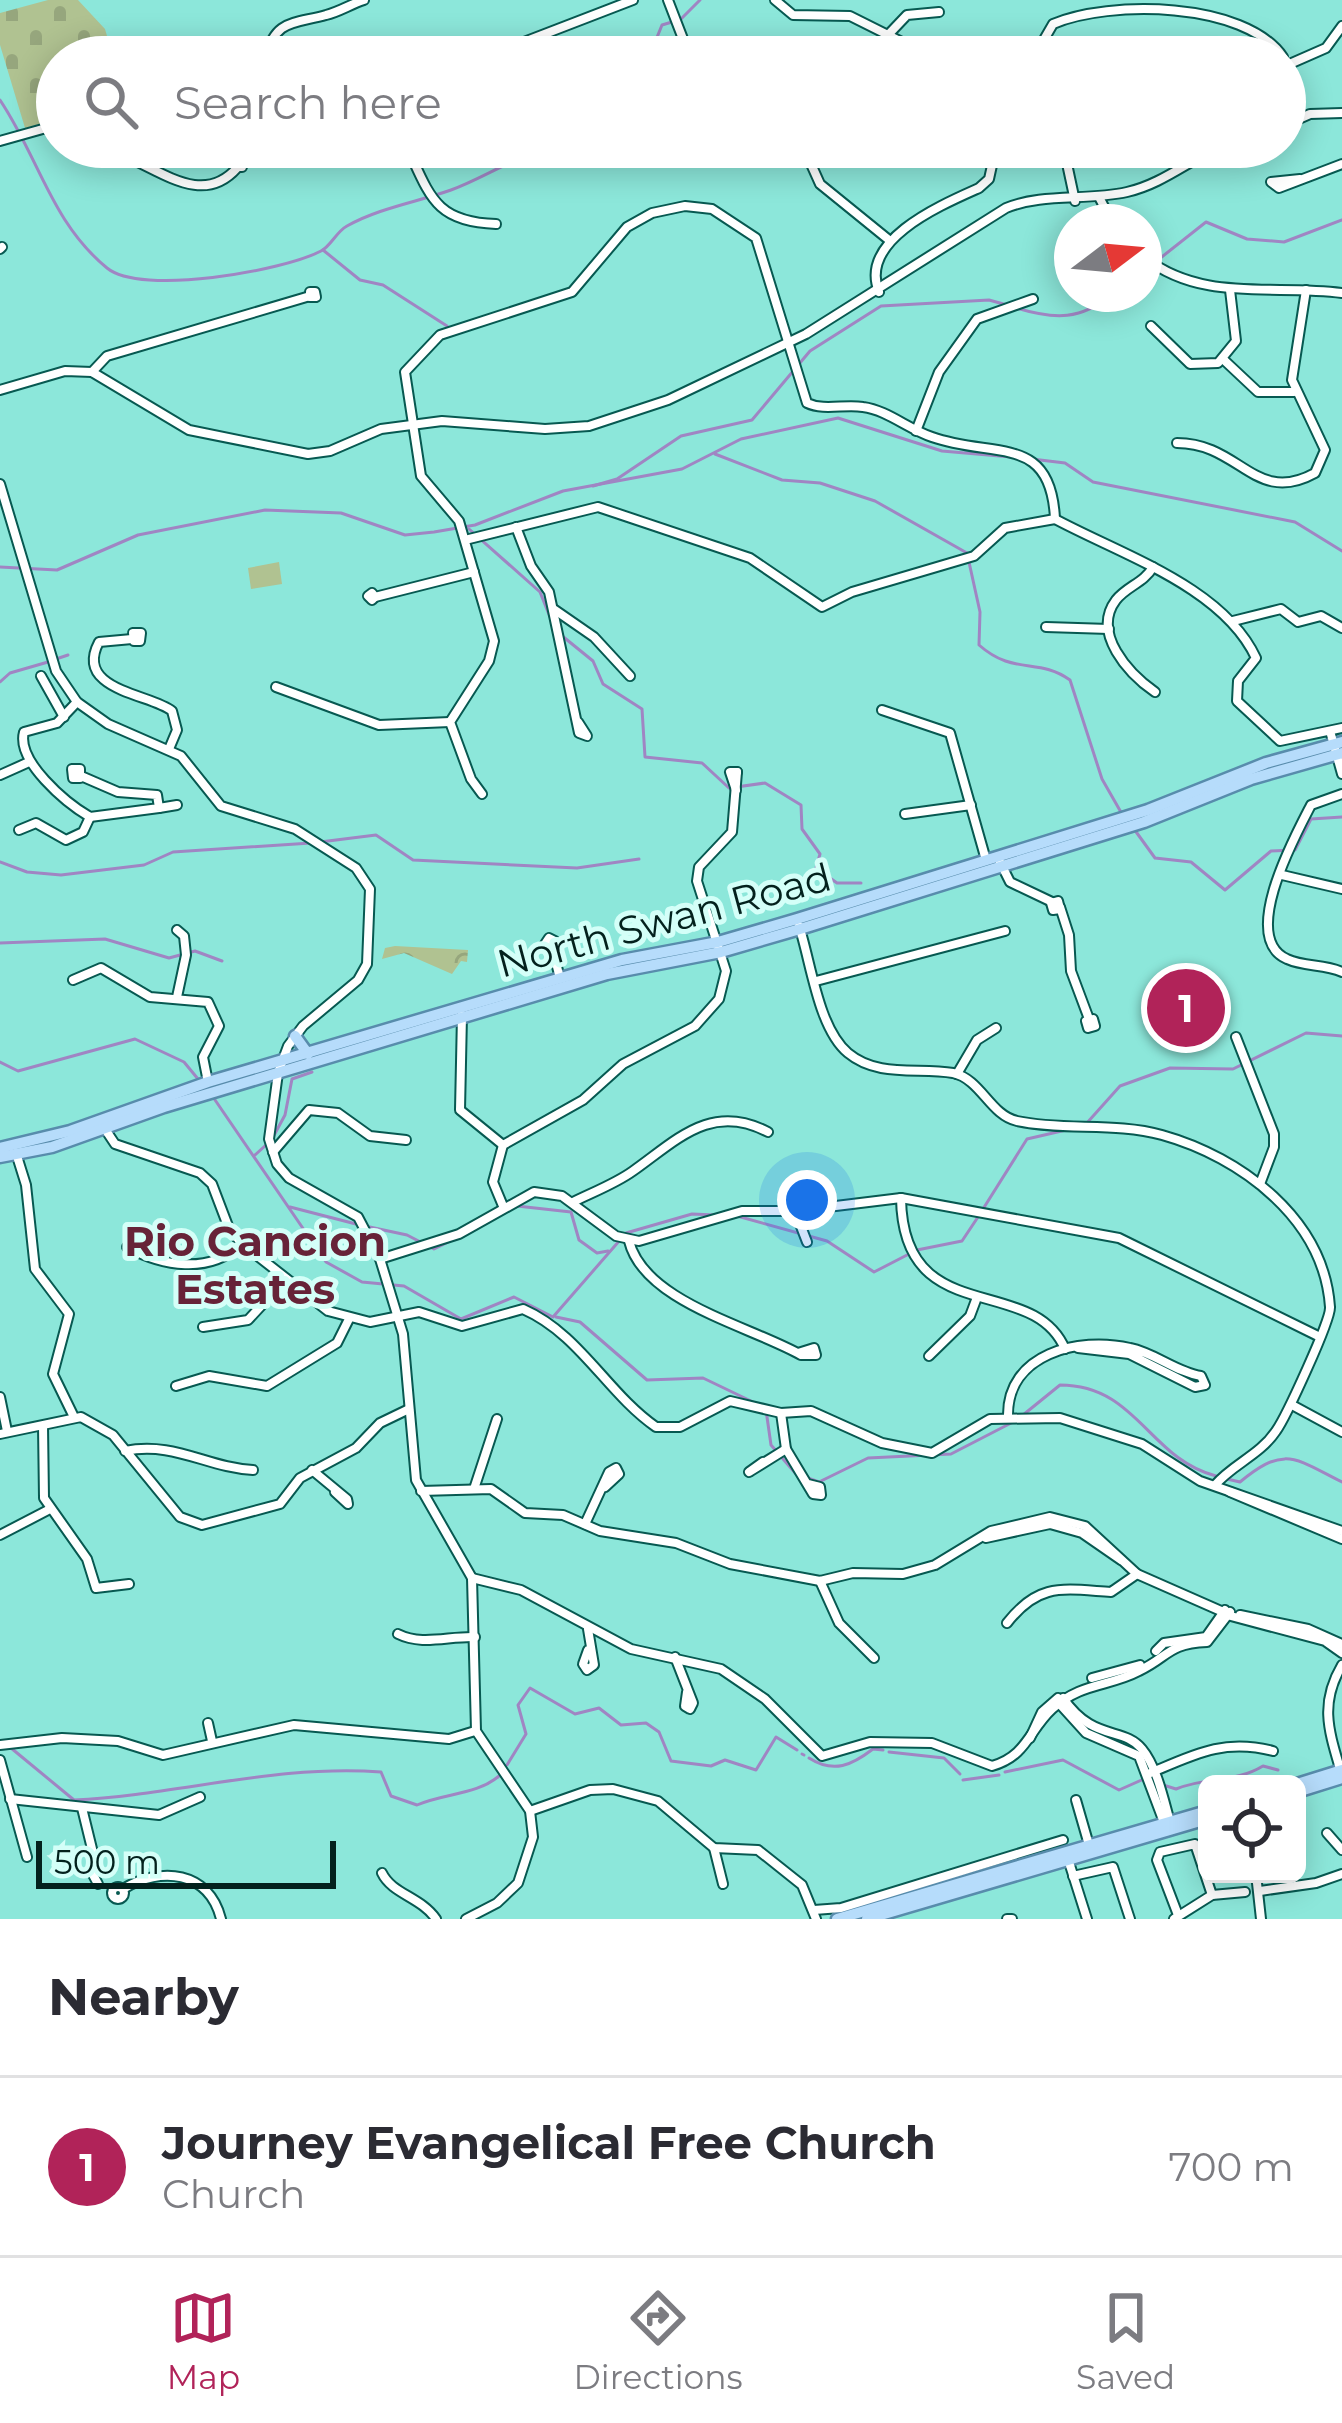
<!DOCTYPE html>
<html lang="en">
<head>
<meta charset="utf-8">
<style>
	:root { --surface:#fff; --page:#f2f2f3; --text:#2b2b33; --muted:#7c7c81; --line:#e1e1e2; --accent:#b12359 }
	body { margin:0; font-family:Montserrat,sans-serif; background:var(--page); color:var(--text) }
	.controls { position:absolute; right:36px; bottom:36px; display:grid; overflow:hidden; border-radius:18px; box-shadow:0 6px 30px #0003 }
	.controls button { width:108px; height:108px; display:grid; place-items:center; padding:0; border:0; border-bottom:3px solid var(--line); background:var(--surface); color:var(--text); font:60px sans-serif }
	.compass { position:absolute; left:1054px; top:204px; width:108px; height:108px; border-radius:50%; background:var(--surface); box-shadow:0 6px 30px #0003; rotate:74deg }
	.scale { position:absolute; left:36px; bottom:30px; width:300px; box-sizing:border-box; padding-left:12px; border:6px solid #03211d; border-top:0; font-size:33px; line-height:42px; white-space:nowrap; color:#03211d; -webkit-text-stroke:9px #d4fff8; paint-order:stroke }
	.you { position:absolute; left:807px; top:1200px; width:42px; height:42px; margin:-30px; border:9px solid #fff; border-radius:50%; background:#1a73e8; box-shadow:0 0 0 18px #1a73e833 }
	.badge { display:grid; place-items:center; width:78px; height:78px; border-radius:50%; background:var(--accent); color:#fff; font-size:39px; font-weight:700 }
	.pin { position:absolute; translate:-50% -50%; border:6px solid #fff; box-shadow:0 3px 12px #0006 }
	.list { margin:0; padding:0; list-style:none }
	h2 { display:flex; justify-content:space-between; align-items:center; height:156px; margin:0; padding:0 48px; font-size:51px }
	h2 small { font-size:39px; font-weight:400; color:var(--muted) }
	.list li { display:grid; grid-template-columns:78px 1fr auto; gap:36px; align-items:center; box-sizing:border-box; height:180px; padding:0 48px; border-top:3px solid var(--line) }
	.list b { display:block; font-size:45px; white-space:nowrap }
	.list p { margin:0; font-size:39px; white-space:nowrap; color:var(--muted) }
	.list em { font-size:39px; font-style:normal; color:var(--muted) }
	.icon { flex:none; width:66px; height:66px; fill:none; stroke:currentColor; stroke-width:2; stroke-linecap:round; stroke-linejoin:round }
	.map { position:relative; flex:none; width:1342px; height:1919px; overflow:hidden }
	.search { position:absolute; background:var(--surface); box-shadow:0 6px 30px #0003; left:36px; right:36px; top:36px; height:132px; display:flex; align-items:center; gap:30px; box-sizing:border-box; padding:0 42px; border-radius:66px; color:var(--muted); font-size:45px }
	.sheet { height:336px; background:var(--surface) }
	nav { display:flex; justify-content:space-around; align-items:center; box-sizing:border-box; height:168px; border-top:3px solid var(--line); background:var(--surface); font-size:33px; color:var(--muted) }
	nav a { display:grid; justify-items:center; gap:6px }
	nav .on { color:var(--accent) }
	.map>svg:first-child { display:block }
	.green { fill:#b0c291 }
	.cemetery { fill:url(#cemetery-stones) }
	.park { fill:url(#park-crowns) }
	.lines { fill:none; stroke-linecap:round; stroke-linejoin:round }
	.stream { stroke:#a085c3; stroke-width:3 }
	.minor-casing { stroke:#075951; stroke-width:12 }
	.major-casing { stroke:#588cac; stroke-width:15 }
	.minor { stroke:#fff; stroke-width:8 }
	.major { stroke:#b6dcfb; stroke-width:10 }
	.labels { text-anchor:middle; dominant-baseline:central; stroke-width:10; stroke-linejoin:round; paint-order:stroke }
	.street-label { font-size:39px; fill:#03211d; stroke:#d4fff8 }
	.neighbourhood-label { font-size:42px; font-weight:bold; fill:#672338; stroke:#d4fff8 }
</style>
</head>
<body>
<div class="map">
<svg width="1342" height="1919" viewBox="0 0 1342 1919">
	<defs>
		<pattern id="cemetery-stones" width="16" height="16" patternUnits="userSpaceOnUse" patternTransform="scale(3)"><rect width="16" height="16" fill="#b0c291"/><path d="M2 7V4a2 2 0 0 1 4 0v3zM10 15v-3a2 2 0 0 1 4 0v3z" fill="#96a67d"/></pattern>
		<pattern id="park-crowns" width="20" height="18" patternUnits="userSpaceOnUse" patternTransform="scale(3)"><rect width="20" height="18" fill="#b0c291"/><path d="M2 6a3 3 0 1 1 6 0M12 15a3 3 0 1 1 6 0" fill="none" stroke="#96a67d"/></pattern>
	</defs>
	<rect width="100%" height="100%" fill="#8ce7da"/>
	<polygon class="green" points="279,562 282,584 251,589 248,568"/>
	<polygon class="cemetery" points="48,0 78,0 105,29 113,57 57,57 57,119 25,128 0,45 0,13"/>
	<polygon class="park" points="395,946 468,950 467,962 461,961 452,974 404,953 382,959 385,948"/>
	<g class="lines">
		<g class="stream">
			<polyline points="681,19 700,0"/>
			<polyline points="649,57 662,25 672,22"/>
			<path d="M0,100C39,158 51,222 107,268C141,296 283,271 321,251C331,246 336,232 347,226C379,208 417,202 451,190C489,176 518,153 560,147"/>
			<polyline points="323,250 360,280 383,285 447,326"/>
			<polyline points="1144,271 1206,222 1247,239 1284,242 1342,220"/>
			<path d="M1016,308C1056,320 1080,320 1114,294"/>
			<path d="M715,454L782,480L820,483L875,501L967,553L980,612L979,645C1014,676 1038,657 1070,680L1102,779L1122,814"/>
			<polyline points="1032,459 1065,463 1093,482 1295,522 1342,551"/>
			<polyline points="593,486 617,479 681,436 752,420 810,351 881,306 989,300 1007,305"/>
			<polyline points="469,529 540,592 550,617"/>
			<polyline points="0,567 57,570 138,535 265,510 341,513 405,535 434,532 475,525 563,491 682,469 741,439 838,418 942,451 1011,457"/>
			<polyline points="561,635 593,661 603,684 642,709 645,757 702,763 729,788 765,783 801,805 802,829 820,854 816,868 837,883 861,883"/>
			<polyline points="56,659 68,655"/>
			<polyline points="0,682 10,673 48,662"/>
			<polyline points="1134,829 1155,858 1191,862 1225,890 1271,851 1295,850 1311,819 1342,817"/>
			<polyline points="320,842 376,835 413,860 577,868 639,859"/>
			<polyline points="0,862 27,872 61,875 144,865 173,852 311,843"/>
			<polyline points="0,943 105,939 169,958 195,951 222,961"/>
			<polyline points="0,1062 18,1071 135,1039 184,1062 198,1079"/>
			<polyline points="213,1097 326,1262 362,1282 404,1286 461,1319 514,1297 553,1317 620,1240"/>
			<polyline points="1086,1124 1120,1086 1170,1068 1233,1069 1306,1033 1342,1036"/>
			<polyline points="272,1139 285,1115 292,1079 312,1072"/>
			<polyline points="255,1155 266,1145"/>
			<polyline points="517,1206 571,1212 579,1240 597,1253 608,1251"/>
			<polyline points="290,1207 356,1224"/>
			<polyline points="983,1209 1027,1139 1066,1130"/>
			<polyline points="737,1216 827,1241 874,1272 909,1254"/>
			<polyline points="365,1226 407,1235 434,1249 489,1222"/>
			<polyline points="626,1233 692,1214 715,1215"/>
			<polyline points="917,1250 962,1241 978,1217"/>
			<polyline points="556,1317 580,1322 647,1380 703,1378 753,1402"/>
			<polyline points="766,1410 771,1445 796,1474"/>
			<path d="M1023,1415L1060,1385C1137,1385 1149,1459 1216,1476"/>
			<polyline points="805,1477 819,1482 868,1458 951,1454 1015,1421"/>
			<path d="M1227,1479L1240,1482C1285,1445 1294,1458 1342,1482"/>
			<path d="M11,1748L74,1800C177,1795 277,1764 381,1772L391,1796L417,1805C444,1793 477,1795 499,1776"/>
			<polyline points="889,1752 944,1758 960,1774"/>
			<polyline points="802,1754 804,1755"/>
			<path d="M809,1758C834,1774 852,1765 873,1749L883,1750"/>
			<polyline points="507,1765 526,1734 518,1705 530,1688 575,1714 599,1708 621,1725 646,1723 659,1732 671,1761 711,1766 725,1760 756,1770 776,1737 797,1750"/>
			<path d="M1005,1772L1063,1760L1119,1790L1144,1779L1176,1789C1208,1776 1235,1783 1263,1766L1278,1770"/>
			<polyline points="963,1780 999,1775"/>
		</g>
		<defs>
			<g id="minor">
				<polyline points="668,0 690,57"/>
				<polyline points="775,0 793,15 850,16 932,57"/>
				<polyline points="887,36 907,15 939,12"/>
				<path d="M266,57C275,19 294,24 326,15C339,12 351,4 364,0"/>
				<polyline points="485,57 633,0"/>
				<path d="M1045,57L1042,43L1053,24C1108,0 1245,1 1283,57"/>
				<polyline points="1285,66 1326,48 1342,26"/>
				<polyline points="1285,125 1310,114 1342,113"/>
				<polyline points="0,141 57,125"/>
				<path d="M119,147L127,157C166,174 204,205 237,168"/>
				<path d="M407,147C430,196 435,222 496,224"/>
				<polyline points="818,147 811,164 820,184 889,240"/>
				<polyline points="1073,147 1066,159 1075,201"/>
				<polygon points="242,160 242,167 236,167 235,161"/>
				<polyline points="1300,179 1271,182 1279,188 1342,164"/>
				<polyline points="1099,197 1112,222"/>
				<polyline points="0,249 2,247"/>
				<path d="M1144,257C1202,303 1274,284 1342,293"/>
				<polygon points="310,292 315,292 316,297 310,297"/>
				<path d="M879,292C858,240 941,205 979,188L989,179L996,147"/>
				<polyline points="1151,326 1190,364 1218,363 1236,341 1230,290"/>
				<polyline points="1225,361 1258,392 1294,392"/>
				<polyline points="92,372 107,356 310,296"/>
				<path d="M0,390L65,371L92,372L189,430L308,454L330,451L381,429L442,421L545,429L589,426L668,400L806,334L1006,208C1042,193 1087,201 1127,192C1162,184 1188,161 1220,147"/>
				<polyline points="916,431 939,372 977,319 1033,299"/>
				<path d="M1177,443C1240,443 1255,506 1315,473L1325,450L1292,380L1306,290"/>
				<polyline points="0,484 56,671 77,702 108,724 181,756 221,806 295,829 356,868 370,889 367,964 358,980 303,1026 288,1046 278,1073 269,1139 277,1164 289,1178 358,1217 380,1259 403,1334 416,1480 472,1578 476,1731 530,1811 533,1837 518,1883 497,1903 466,1919"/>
				<path d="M1055,519C1122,555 1223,587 1256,658L1238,681L1237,701L1280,741L1342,728"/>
				<polyline points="516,527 531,566 549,592 579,733 587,736 578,722"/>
				<path d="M465,540L598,507L750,558L822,607L852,592L974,556L1005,528L1055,519C1051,433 994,459 932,437C908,429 887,410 863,407C844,404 824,411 807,403L756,238L712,209L685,206L652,213L627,227L572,292L440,335L405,372L421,476L459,521L494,641L489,661L450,722L471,779L482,794"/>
				<path d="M1153,567C1144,583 1127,586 1116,600C1091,633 1129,674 1155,692"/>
				<polygon points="372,593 375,597 372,600 368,596"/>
				<polyline points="375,597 474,572"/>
				<polyline points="555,610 594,637 630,676"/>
				<polyline points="1233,621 1281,609 1298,622 1321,616 1342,628"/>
				<polyline points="1046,627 1109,629"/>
				<polygon points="133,633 141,633 140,641 134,641"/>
				<path d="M132,639L99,642C73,691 152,694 172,711L177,730L169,749"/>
				<polyline points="41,676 64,717"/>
				<polyline points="276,687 379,725 450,722"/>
				<path d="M77,702L57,723L24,732C16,761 66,803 90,817L159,808L157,795L118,792L81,776"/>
				<polyline points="882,710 950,733 986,860"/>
				<polyline points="1330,731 1342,774"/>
				<polygon points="72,769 80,769 80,778 73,778"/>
				<polyline points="0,775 29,762"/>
				<polyline points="736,790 730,772 737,772"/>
				<path d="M1342,794L1311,805C1295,836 1239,938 1287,959C1304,967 1325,964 1342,972"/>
				<polyline points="159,808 177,805"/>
				<polyline points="905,814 971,805"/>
				<polyline points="19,830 36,823 66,840 83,832 90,817"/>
				<polyline points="1000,862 1010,882 1052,902"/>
				<polyline points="1282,875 1342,889"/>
				<polygon points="1058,901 1060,909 1053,910 1051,903"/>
				<polyline points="1060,907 1069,935 1071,971 1089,1019"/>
				<path d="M799,926C811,962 818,1028 848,1053C878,1078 918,1067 953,1073C981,1079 990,1115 1017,1121C1065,1131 1115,1122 1162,1135C1241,1157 1324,1219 1330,1307C1331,1320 1286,1417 1276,1431C1260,1455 1233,1464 1215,1485"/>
				<polyline points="177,930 184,936 186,955 177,997"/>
				<polygon points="549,938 555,941 552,948 545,944"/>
				<polyline points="552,948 560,978"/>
				<polyline points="73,980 101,968 150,997 208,1002 219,1026 203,1057 208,1082"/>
				<polyline points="816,981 1005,931"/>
				<polyline points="462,1015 460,1110 503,1145"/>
				<polygon points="1093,1019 1095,1026 1088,1028 1086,1021"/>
				<polyline points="1236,1037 1274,1134 1274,1147 1260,1184"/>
				<polyline points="957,1074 977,1040 996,1028"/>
				<path d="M103,1126L115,1144L200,1173L212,1184L228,1226L241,1243L328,1311L370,1322L419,1312L462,1326L523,1309C580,1334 607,1393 656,1427H680L730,1401L781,1413L811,1411L882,1443L932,1453L990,1419L1060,1418L1142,1444L1200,1481L1342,1531"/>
				<polyline points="273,1152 309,1110 338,1113 370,1136 406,1140"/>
				<polyline points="16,1153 26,1185 35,1269 69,1314 53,1374 73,1415"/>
				<path d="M901,1198C903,1331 1032,1272 1065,1349"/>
				<path d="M573,1202C593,1192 615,1184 633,1171C677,1140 711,1102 768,1132"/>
				<polyline points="503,1206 493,1182 503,1145 583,1100 623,1064 695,1026 719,999 726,971 697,881 699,867 732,832 737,772"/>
				<polyline points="795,1211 807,1242"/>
				<path d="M629,1241C644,1302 750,1326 801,1355H816L814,1348L798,1353"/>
				<path d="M127,1247C162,1266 209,1275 241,1244"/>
				<polyline points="380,1259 459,1234 534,1192 562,1196 616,1236 639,1241 742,1211 795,1211 901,1198 1119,1238 1320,1337"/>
				<polyline points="203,1327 248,1320 286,1279"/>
				<polyline points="929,1356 970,1316 976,1300"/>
				<polyline points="176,1386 209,1376 267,1386 337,1343 349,1319"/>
				<polyline points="0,1397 7,1431"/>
				<polyline points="1292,1405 1342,1432"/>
				<polyline points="781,1413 786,1449 813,1494 821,1495 820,1487 808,1484"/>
				<path d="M1008,1416C1007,1354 1078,1336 1130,1348C1155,1353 1176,1372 1201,1376L1205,1385L1195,1387L1129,1354L1078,1348"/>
				<polyline points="43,1426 44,1498 87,1559 96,1588 129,1584"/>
				<polyline points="0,1434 81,1417 113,1435 180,1517 202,1525 280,1504 300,1478 356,1448 380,1423 409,1409"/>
				<path d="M125,1451C174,1441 208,1468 253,1470"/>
				<polyline points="763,1462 749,1472 786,1449"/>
				<polyline points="312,1470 347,1499 348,1504 335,1492"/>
				<polyline points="474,1489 497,1419"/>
				<polyline points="421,1491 491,1489 525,1513 563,1515 600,1531 676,1543 730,1564 820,1581 853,1573 903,1574 935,1565 991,1531 1050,1517 1085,1526 1137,1574 1221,1611"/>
				<polyline points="1230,1492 1342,1539"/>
				<polyline points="585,1524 609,1472 616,1468 619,1474 605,1487"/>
				<polyline points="0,1535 50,1509"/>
				<polyline points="986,1538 1050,1524 1082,1533 1121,1560"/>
				<path d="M472,1578L521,1590L631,1649L721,1669L765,1699L822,1756L870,1742L932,1743L992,1766C1027,1756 1029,1730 1052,1709C1082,1682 1109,1687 1139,1671C1170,1656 1167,1644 1207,1642L1230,1612"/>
				<polyline points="820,1581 839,1623 874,1658"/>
				<polyline points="1227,1615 1325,1641 1342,1653"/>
				<polyline points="1240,1615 1308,1629 1342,1644"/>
				<path d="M1007,1623C1039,1582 1063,1589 1111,1592L1137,1574"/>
				<polyline points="588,1629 594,1665 587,1670 583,1664 588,1650"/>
				<path d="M398,1634C422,1646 448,1636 475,1637"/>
				<polyline points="1156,1651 1164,1643 1206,1637 1225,1610"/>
				<polyline points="675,1657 693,1703 690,1709 685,1706 687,1692"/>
				<polyline points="1092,1678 1140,1665"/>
				<path d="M1063,1698C1093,1742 1123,1726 1142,1749C1157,1767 1164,1801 1170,1822"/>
				<polyline points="1057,1701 1086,1733 1139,1756 1165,1825"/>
				<polyline points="208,1723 212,1741"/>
				<polyline points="1030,1738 1042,1712 1058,1698"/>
				<polyline points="0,1745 62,1738 118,1741 163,1755 294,1725 449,1739 475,1731"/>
				<polyline points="0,1760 27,1857"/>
				<path d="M1341,1772C1329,1731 1319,1704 1342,1665"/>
				<path d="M1148,1774C1193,1755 1223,1738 1273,1751"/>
				<polyline points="10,1799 159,1815 200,1797"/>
				<polyline points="1076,1800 1089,1845"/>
				<polyline points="82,1808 94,1857 91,1871 98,1884"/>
				<polyline points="530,1811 590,1790 613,1789 658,1801 714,1848 758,1850 802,1885 816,1919"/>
				<polyline points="1327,1833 1342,1850"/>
				<polyline points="714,1848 723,1884"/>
				<polyline points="1068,1859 1087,1919"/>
				<path d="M382,1873C392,1894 421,1897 436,1919"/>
				<polyline points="1256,1874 1261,1919"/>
				<polyline points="1073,1876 1113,1867 1130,1919"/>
				<circle cx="118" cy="1893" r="6"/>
				<path d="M123,1889C161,1866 209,1871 221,1919"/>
				<polyline points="1260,1891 1316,1883 1342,1874"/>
				<polyline points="814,1910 841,1908 1063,1840"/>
				<polyline points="1178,1915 1157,1860 1160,1852 1195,1844 1212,1895"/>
				<polyline points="1007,1919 1012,1919"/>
				<polyline points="1174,1919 1212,1895 1245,1892"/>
			</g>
			<g id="major">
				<polyline points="295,1036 308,1054"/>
				<polyline points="0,1148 70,1131 208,1082 622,960 718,942 797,919 1148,810 1266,763 1342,742"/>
				<polyline points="0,1157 52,1147 164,1107 607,974 721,952 800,929 1144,822 1251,779 1342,753"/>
				<polyline points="1297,1784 1342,1770"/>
				<polyline points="1297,1792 1342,1778"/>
				<polyline points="837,1919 1207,1811"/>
				<polyline points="867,1919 1207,1819"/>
			</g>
		</defs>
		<use href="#minor" class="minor-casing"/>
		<use href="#major" class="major-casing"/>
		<use href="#minor" class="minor"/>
		<use href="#major" class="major"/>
	</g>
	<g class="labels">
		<g class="street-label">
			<text transform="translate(664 920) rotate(-15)">North Swan Road</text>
		</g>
		<g class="neighbourhood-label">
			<text x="255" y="1241">Rio Cancion<tspan x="255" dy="48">Estates</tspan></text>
		</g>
	</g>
</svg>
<div class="controls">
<button><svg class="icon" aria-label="locate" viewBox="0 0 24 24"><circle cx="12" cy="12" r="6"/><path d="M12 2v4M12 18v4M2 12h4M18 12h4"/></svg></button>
</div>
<svg class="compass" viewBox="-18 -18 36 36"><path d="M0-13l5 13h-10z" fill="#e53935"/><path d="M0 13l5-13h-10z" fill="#7c7c81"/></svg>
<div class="scale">500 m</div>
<div class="you"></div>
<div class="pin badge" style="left:1186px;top:1008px">1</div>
<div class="search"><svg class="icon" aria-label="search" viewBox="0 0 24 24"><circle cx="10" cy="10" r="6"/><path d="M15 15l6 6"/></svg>Search here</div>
</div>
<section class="sheet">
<h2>Nearby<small></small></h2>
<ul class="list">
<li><span class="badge">1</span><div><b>Journey Evangelical Free Church</b><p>Church</p></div><em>700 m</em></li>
</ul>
</section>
<nav>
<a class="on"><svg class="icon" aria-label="map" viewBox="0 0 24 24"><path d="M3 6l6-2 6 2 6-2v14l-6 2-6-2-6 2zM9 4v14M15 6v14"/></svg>Map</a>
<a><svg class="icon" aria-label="directions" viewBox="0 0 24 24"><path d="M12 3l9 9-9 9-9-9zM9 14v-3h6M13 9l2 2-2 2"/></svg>Directions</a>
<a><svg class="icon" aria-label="saved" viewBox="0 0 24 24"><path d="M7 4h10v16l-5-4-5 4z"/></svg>Saved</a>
</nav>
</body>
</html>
